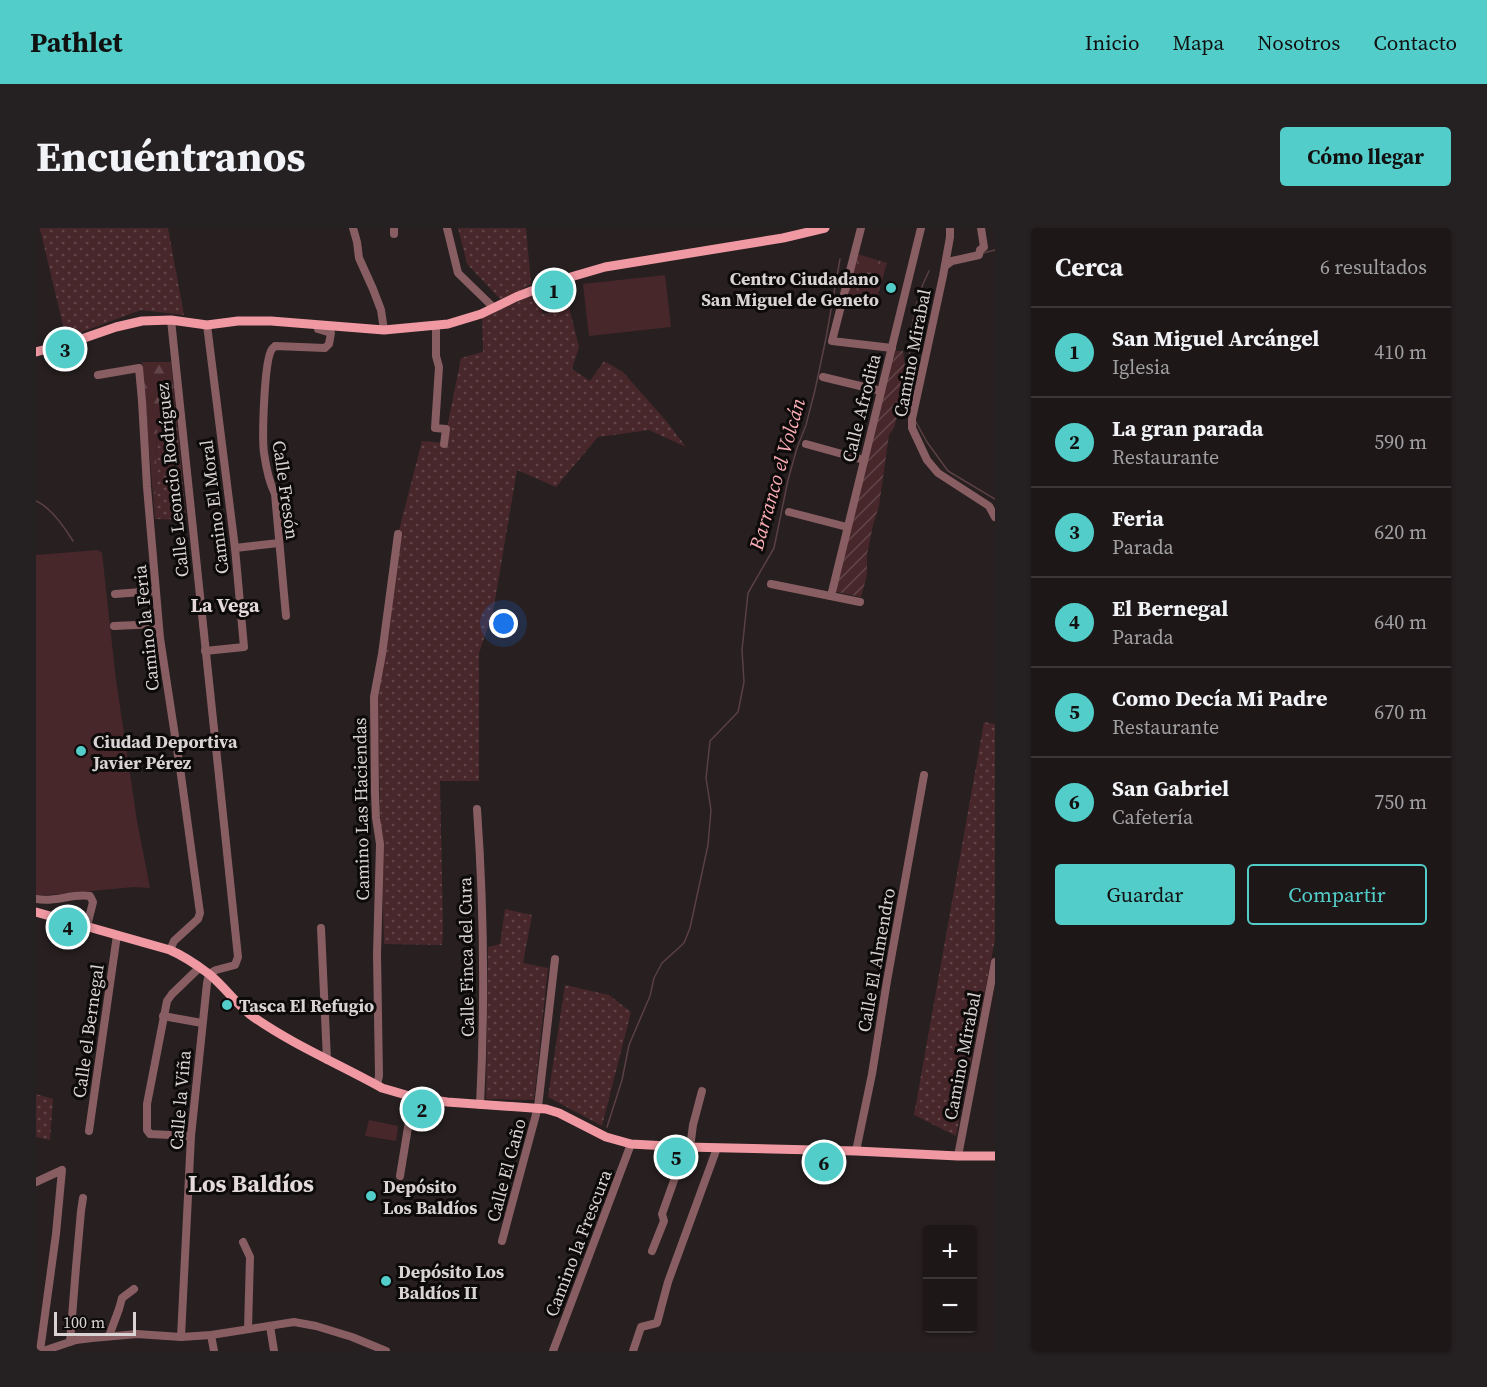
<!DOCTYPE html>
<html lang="es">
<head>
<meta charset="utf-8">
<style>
	:root { --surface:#1d1718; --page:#252021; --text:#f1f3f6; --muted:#a09fa2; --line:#3b3637; --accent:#53cdc9 }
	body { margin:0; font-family:"Source Serif 4",serif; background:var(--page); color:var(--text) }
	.controls { position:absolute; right:18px; bottom:18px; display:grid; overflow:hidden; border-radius:6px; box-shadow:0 2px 4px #0004 }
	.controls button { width:54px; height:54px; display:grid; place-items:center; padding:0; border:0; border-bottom:2px solid var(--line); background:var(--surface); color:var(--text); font:30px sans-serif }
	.scale { position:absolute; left:18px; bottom:15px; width:82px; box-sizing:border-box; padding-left:6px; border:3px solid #d9d3d4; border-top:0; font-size:16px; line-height:21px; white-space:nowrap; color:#d9d3d4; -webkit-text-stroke:4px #0d0a0a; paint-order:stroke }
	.you { position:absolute; left:468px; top:396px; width:21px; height:21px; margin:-15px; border:4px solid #fff; border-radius:50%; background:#1a73e8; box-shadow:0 0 0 9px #1a73e833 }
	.badge { display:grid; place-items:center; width:39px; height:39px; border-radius:50%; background:var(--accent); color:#111; font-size:20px; font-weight:700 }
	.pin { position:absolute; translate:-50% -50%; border:3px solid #fff; box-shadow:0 2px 6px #0006 }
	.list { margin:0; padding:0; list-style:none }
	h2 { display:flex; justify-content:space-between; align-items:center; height:78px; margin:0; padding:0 24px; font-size:26px }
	h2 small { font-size:20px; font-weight:400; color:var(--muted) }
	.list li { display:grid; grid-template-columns:39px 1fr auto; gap:18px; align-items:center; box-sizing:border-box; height:90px; padding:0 24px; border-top:2px solid var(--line) }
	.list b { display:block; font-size:22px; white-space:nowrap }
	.list p { margin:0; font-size:20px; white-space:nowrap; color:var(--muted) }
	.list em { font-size:20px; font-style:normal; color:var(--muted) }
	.actions { display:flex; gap:12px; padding:18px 24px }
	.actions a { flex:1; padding:14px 0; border:2px solid var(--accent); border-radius:6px; text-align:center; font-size:21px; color:var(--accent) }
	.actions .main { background:var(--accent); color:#111 }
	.map { position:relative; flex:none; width:959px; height:1123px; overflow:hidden; border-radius:6px }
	header { display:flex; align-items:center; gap:36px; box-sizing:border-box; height:84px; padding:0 30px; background:var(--accent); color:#111 }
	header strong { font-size:28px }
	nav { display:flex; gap:33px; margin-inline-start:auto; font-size:21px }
	.intro { display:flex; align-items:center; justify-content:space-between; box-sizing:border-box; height:144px; padding:0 36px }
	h1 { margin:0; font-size:42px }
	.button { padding:15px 27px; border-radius:6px; background:var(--accent); color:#111; font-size:21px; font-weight:700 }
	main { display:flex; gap:36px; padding:0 36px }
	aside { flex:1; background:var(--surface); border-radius:6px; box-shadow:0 2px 4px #0004 }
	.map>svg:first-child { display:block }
	.grass { fill:url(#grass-dots) }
	.forest { fill:url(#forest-firs) }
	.park { fill:url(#park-crowns) }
	.garden { fill:url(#garden-furrows) }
	.pitch { fill:#48272b }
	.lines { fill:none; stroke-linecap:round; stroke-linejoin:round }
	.stream { stroke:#5a4044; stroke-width:1.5 }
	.minor { stroke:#885e62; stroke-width:8 }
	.major { stroke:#f099a3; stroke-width:9 }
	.poi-dot { fill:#53cdc9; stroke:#0d0a0a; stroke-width:2 }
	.labels { text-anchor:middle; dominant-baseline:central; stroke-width:6; stroke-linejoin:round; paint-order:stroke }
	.poi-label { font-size:18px; font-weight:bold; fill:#d9d3d4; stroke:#0d0a0a; text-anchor:start }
	.street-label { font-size:18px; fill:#d9d3d4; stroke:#0d0a0a }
	.water-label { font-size:20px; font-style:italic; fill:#fcaeb6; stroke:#0d0a0a }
	.neighbourhood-label { font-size:20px; font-weight:bold; fill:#e4dadb; stroke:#0d0a0a }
	.district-label { font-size:24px; font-weight:bold; fill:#e4dadb; stroke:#0d0a0a }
</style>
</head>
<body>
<header>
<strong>Pathlet</strong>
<nav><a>Inicio</a><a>Mapa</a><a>Nosotros</a><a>Contacto</a></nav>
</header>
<div class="intro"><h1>Encuéntranos</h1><a class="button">Cómo llegar</a></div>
<main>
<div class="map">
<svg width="959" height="1123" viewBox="0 0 959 1123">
	<defs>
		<pattern id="grass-dots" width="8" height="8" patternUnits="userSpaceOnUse" patternTransform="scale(1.5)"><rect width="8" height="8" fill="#48272b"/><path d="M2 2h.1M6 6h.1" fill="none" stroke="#624549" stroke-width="1.8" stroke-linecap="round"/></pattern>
		<pattern id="forest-firs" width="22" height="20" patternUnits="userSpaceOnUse" patternTransform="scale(1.5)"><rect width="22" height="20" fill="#48272b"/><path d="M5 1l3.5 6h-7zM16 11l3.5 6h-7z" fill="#624549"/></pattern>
		<pattern id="park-crowns" width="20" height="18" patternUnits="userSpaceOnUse" patternTransform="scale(1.5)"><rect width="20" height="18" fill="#48272b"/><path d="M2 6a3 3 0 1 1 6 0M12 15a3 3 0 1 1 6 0" fill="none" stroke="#624549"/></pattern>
		<pattern id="garden-furrows" width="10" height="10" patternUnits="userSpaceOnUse" patternTransform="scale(1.5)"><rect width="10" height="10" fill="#48272b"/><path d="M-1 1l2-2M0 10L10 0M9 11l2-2" fill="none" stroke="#624549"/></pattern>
	</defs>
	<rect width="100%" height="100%" fill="#271f20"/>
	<g class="grass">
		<polygon points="3,0 132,0 148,87 105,82 30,110 5,5"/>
		<polygon points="422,0 490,0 495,56 466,73 431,36"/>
		<polygon points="501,65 507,86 533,79 543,119 536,141 554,153 568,133 587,144 631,194 650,219 613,202 562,209 520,259 481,242 457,384 443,425 443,553 404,553 407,702 406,717 348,716 341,470 362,306 386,213 408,215 425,130 447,124 446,90"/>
		<polygon points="141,194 150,292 119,291 121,195"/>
		<polygon points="948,494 959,496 959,712 920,908 878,887"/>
		<polygon points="469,681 496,687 487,735 512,740 498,872 450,871 452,719 464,716"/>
		<polygon points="529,757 573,767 595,784 566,898 512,869"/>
		<polygon points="0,866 17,871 14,912 0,909"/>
	</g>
	<polygon class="forest" points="106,134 135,134 141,194 121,195 119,291"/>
	<polygon class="park" points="818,25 851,35 838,80 809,69"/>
	<polygon class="garden" points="860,123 867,123 869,138 866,146 863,182 858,200 853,207 843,278 837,297 831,327 831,347 825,369 801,364 799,362 858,124"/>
	<g class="pitch">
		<polygon points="629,47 635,99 553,108 547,56"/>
		<polygon points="62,322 66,325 80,452 101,593 114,660 98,659 1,668 0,667 0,327"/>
		<polygon points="333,892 362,898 360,913 329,908"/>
	</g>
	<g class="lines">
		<g class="stream">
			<polyline points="947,25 959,22"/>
			<path d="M871,181C873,135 871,85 893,43"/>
			<polyline points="880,194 891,214 912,243 959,271"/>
			<path d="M0,273C14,279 29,300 37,313"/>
			<polyline points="571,899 586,852 593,817 614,768 618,750 626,735 648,715 654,700 672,617 675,582 670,550 674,513 702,484 708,454 706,422 712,365 738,320 752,252 761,220 770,197 779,162 790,110 804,31"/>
		</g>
		<g class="minor">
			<polyline points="317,0 321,14 323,30 337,61 345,82 348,102"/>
			<polyline points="358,0 358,6"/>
			<polyline points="411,0 422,45 458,80"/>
			<polyline points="825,0 796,113 856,120"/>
			<polyline points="914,0 914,9 907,48 876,191 876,200 891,232 902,245 953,278 959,289"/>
			<polyline points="909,38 916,33 943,27 944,22 948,19 945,0"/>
			<polyline points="135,92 202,729 199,737 180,742 173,746 171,755 155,908 145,1109"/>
			<polyline points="400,98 400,128 403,139 399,200 410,201 408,216"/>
			<polyline points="62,147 103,140 106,173 111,259 124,410 145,547 164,685 162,691 138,713 134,722"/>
			<polyline points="787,149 845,163"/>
			<polyline points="770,216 828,232"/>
			<polyline points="753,284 811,299"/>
			<polyline points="199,320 243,315"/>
			<polyline points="735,356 824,374"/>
			<polyline points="79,366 119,363"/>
			<polyline points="795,368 885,0"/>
			<path d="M250,388L239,266C233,254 230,239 228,225C226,209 228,132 236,121C237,120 238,119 239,118L289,120L293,116L295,105L282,101L283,97"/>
			<polyline points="78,398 122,396"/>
			<polyline points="169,423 208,419 199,320 171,97"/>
			<path d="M441,581C448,679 449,778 444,877"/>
			<path d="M0,671C19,675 35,665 54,668L57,674L51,698"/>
			<polyline points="285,700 291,832"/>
			<polyline points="127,788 166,795"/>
			<polyline points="341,857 343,848 341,726 344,616 340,590 339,565 338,469 346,426 362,306"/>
			<polyline points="53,903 81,707"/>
			<polyline points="155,908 114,906 111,902 111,876 131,773 136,766 163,740"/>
			<polyline points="654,920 657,897 666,863"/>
			<polyline points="820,923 836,846 851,753 888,547"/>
			<polyline points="922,928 959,734"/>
			<polyline points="364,948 377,869"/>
			<polyline points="0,954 26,942 20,1006 4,1123"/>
			<polyline points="466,1013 502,879 519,731"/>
			<polyline points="207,1014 214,1029 212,1101"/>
			<polyline points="616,1023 628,993 626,986 650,919"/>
			<polyline points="234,1098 238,1123"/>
			<polyline points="175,1107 178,1123"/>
			<polyline points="73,1108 83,1081 86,1070 98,1061"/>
			<polyline points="34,1114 40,1039 45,983 47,970"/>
			<polyline points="7,1123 40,1112 56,1110 101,1106 145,1109 175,1107 258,1094 280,1098 316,1109 350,1123"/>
			<polyline points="517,1123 595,916"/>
			<polyline points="597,1123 605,1099 621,1095 632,1054 681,920"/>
		</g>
		<g class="major">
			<polyline points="0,124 34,115 80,99 106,93 135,92 171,97 202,93 235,93 348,102 412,96 445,86 480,69 521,53 569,39 747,10 789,0"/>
			<path d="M0,684L134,722C148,728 161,737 173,746C189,759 200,776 216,788C257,817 303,836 346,860L377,869L411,874L510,881L523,885L570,909L595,916L650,919L820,923L922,928H959"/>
		</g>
	</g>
	<g class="poi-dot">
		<circle cx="855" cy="60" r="6"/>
		<circle cx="45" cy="523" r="6"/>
		<circle cx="191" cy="777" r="6"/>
		<circle cx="335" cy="968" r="6"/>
		<circle cx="350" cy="1053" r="6"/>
	</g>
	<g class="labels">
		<g class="poi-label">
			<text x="843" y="50" text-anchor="end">Centro Ciudadano<tspan x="843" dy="21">San Miguel de Geneto</tspan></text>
			<text x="57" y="513">Ciudad Deportiva<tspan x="57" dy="21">Javier Pérez</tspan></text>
			<text x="203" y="777">Tasca El Refugio</text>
			<text x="347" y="958">Depósito<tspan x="347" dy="21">Los Baldíos</tspan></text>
			<text x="362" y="1043">Depósito Los<tspan x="362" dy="21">Baldíos II</tspan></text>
		</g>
		<g class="street-label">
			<text transform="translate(876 125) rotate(-79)">Camino Mirabal</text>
			<text transform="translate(825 180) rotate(-76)">Calle Afrodita</text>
			<text transform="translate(136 252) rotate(-96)">Calle Leoncio Rodríguez</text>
			<text transform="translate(250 262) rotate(82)">Calle Fresón</text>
			<text transform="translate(178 279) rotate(-97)">Camino El Moral</text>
			<text transform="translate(110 400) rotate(-96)">Camino la Feria</text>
			<text transform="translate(325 581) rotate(-91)">Camino Las Haciendas</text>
			<text transform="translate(430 729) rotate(-91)">Calle Finca del Cura</text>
			<text transform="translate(840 732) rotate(-80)">Calle El Almendro</text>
			<text transform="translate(52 803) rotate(-82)">Calle el Bernegal</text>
			<text transform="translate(926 828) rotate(-79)">Camino Mirabal</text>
			<text transform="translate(144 872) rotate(-85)">Calle la Viña</text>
			<text transform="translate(470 942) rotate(-75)">Calle El Caño</text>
			<text transform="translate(542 1015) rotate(-69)">Camino la Frescura</text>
		</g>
		<g class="water-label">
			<text transform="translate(741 246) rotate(-74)">Barranco el Volcán</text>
		</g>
		<g class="neighbourhood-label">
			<text x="189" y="377">La Vega</text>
		</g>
		<g class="district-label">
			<text x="215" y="955">Los Baldíos</text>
		</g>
	</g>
</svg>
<div class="controls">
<button>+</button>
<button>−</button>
</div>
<div class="scale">100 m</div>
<div class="you"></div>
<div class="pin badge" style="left:518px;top:62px">1</div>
<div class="pin badge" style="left:386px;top:881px">2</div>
<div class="pin badge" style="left:29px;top:121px">3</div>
<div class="pin badge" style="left:32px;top:699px">4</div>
<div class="pin badge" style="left:640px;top:929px">5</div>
<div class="pin badge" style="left:788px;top:934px">6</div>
</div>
<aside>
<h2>Cerca<small>6 resultados</small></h2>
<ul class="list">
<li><span class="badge">1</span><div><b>San Miguel Arcángel</b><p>Iglesia</p></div><em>410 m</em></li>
<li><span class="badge">2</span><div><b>La gran parada</b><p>Restaurante</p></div><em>590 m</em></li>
<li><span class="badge">3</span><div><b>Feria</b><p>Parada</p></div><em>620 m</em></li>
<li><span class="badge">4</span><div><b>El Bernegal</b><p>Parada</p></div><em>640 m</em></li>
<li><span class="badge">5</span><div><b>Como Decía Mi Padre</b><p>Restaurante</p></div><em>670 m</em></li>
<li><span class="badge">6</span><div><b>San Gabriel</b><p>Cafetería</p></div><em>750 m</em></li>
</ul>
<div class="actions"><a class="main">Guardar</a><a>Compartir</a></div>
</aside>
</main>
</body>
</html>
